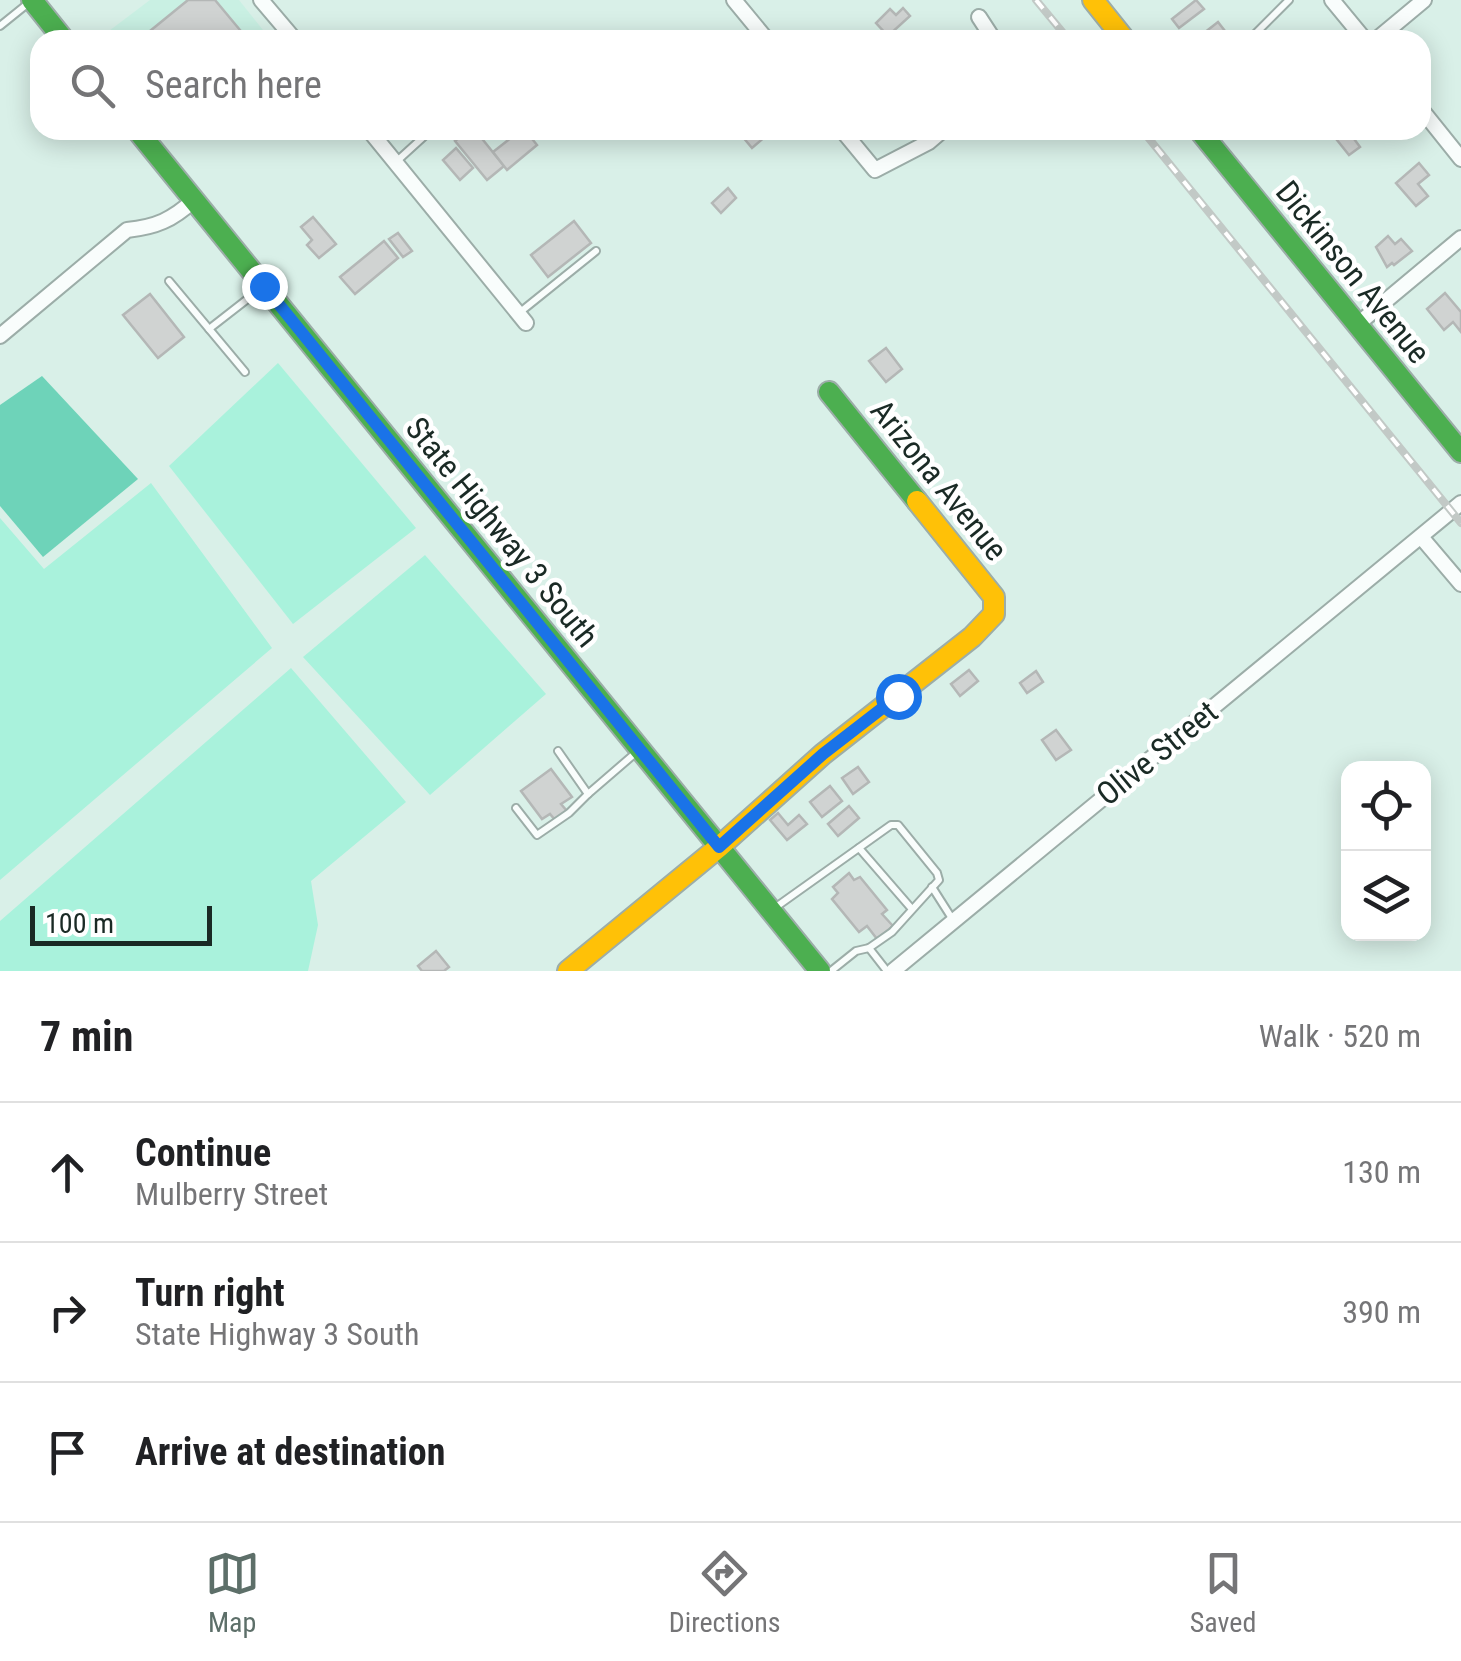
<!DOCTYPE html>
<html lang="en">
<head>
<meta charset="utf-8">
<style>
	:root { --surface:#fff; --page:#f2f2f2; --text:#202124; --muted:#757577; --line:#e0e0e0; --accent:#5d6f69 }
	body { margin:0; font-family:"Roboto Condensed",sans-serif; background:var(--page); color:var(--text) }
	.controls { position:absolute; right:30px; bottom:30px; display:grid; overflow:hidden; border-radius:20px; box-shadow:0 5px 25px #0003 }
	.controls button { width:90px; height:90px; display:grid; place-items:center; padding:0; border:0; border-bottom:2px solid var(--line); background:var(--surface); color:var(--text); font:50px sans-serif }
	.scale { position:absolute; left:30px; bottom:25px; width:182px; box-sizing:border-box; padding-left:10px; border:5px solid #1a2a25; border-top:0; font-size:28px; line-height:35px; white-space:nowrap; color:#1a2a25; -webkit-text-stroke:8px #fff; paint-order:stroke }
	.stop { position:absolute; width:30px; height:30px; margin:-22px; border:8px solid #1a73e8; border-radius:50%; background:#fff }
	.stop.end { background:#1a73e8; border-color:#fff; box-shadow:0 2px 10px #0008 }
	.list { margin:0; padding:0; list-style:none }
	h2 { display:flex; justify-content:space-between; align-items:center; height:130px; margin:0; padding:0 40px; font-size:42px }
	h2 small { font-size:32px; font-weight:400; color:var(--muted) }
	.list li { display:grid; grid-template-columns:65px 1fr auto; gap:30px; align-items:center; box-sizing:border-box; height:140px; padding:0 40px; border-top:2px solid var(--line) }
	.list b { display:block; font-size:38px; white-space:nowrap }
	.list p { margin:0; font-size:32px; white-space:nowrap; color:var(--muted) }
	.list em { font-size:32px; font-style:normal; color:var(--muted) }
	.icon { flex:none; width:55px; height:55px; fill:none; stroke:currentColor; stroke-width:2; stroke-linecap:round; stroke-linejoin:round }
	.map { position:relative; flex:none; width:1461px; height:971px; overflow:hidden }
	.search { position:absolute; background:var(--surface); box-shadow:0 5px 25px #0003; left:30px; right:30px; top:30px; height:110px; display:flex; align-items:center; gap:25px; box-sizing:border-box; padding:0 35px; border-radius:30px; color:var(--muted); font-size:38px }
	.sheet { height:550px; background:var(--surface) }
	nav { display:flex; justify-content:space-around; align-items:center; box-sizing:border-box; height:140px; border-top:2px solid var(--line); background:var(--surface); font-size:28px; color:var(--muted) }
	nav a { display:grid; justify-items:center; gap:5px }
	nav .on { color:var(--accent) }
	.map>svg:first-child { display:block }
	.built { fill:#c9f0e3 }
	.green { fill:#a9f2dc }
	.water { fill:#6ed3b9 }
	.building { fill:#d0d3d2; stroke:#b4b7b6; stroke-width:2.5 }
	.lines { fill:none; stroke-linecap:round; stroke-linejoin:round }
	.lane-casing { stroke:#9cada8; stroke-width:10 }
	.street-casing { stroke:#9cada8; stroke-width:18 }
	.fast-casing { stroke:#9cada8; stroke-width:24 }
	.slow-casing { stroke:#9cada8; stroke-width:24 }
	.path { stroke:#ced5d3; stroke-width:2.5; stroke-dasharray:10 5; stroke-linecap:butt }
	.lane { stroke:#f9fdfc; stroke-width:6 }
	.street { stroke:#f9fdfc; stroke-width:14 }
	.fast { stroke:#4caf50; stroke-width:20 }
	.slow { stroke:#ffc107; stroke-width:20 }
	.rail-casing { stroke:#c2c9c6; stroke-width:8 }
	.rail { stroke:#fff; stroke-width:4; stroke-dasharray:11; stroke-linecap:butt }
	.route { stroke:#1a73e8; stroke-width:12 }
	.labels { text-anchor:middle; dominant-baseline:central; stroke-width:9; stroke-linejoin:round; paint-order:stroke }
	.street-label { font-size:32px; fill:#1a2a25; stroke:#fff }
</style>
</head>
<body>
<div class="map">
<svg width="1461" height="971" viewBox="0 0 1461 971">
	<rect width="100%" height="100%" fill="#d9f0e8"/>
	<polygon class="built" points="150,0 239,0 263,30 250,40 97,40"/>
	<g class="green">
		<polygon points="278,363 416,528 293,624 169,466"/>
		<polygon points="151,483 272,648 0,880 0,518 44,569"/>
		<polygon points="425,555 546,694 430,795 303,657"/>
		<polygon points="291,668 406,802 311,881 318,925 308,971 0,971 0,921"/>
	</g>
	<polygon class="water" points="42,376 138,479 43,557 0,506 0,405"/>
	<g class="building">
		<polygon points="188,0 215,0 240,30 228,40 157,40 150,31"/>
		<polygon points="1196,0 1204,9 1179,28 1172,19"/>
		<polygon points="903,8 910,16 888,36 876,23 890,9 896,15"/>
		<polygon points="1218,22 1232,40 1195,40"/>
		<polygon points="469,130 475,130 504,166 487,180 455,141"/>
		<polygon points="521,130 525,130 537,145 507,170 493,152"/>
		<polygon points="737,130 773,130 752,148"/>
		<polygon points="1349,132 1360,147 1349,155 1337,140"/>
		<polygon points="456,148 473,168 460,180 443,160"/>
		<polygon points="1419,163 1429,175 1418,184 1428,196 1416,206 1396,183"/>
		<polygon points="728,188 736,198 721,213 712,203"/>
		<polygon points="313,217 336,244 319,258 307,245 312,240 301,227"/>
		<polygon points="574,221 591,243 548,277 531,255"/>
		<polygon points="398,233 412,251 403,257 389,239"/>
		<polygon points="1388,236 1395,244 1401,239 1412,251 1394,265 1392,263 1387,267 1376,247"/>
		<polygon points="384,241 398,258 355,294 340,277"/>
		<polygon points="1445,293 1461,312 1461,332 1453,322 1444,330 1427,309"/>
		<polygon points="150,294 184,337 158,358 123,315"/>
		<polygon points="886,348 902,369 886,382 869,361"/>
		<polygon points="969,670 978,681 960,696 951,684"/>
		<polygon points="1036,671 1043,682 1027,693 1020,683"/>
		<polygon points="1056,730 1071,750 1056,760 1042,740"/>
		<polygon points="858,767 869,782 853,794 842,778"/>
		<polygon points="551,769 572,797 561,804 567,811 555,820 550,814 542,819 521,791"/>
		<polygon points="830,786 842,801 822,817 810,802"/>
		<polygon points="849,806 859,818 838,836 828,824"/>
		<polygon points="778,813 788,825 799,815 807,824 787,840 770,820"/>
		<polygon points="849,873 854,880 860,877 887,910 882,914 893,926 877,939 867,926 859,932 832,899 838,893 833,887"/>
		<polygon points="436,951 449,967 444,971 422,971 418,966"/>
	</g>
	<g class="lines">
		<defs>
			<g id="lane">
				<polyline points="0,26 31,1"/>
				<polyline points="1249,40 1289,0"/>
				<polyline points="397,161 431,130"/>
				<polyline points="169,281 245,372"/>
				<polyline points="519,313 596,251"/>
				<polyline points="209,329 259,290"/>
				<polyline points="558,751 588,794 639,750"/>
				<polyline points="516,808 537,835 569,813 588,794"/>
				<polyline points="859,848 911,908"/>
				<polyline points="932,887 953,920"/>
				<polyline points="776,907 891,825 898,825 937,873 939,880 892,932 869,948 856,951 831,971"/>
				<polyline points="869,948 887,971"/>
			</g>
			<g id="street">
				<polyline points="261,0 295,40"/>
				<polyline points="734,0 767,40"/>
				<polyline points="1332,0 1365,40"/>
				<polyline points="979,17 994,40"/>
				<polyline points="1376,40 1424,0"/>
				<polyline points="1421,109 1461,159"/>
				<polyline points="369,130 526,323"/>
				<polyline points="842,130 875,170 929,142 943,130"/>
				<polyline points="1358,324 1461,238"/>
				<path d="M0,336L127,230C156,227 172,220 194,200"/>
				<polyline points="1422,538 1461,584"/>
				<polyline points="893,971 1461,503"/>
			</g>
			<g id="fast">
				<polyline points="32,0 64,40"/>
				<polyline points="137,130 820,971"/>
				<polyline points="1199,130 1461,452"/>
				<polyline points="829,392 917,501"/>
			</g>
			<g id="slow">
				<polyline points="1093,0 1125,40"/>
				<polyline points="568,971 719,847 823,754 972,637 994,614 994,597 917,501"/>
			</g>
		</defs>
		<use href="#lane" class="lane-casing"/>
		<use href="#street" class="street-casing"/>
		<use href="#fast" class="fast-casing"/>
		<use href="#slow" class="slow-casing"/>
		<polyline class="path" points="1140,32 1147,40"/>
		<use href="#lane" class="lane"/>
		<use href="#street" class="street"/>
		<use href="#fast" class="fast"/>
		<use href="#slow" class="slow"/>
		<defs>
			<g id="rail">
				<polyline points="1036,0 1069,40"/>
				<polyline points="1142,130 1461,523"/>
			</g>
		</defs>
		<use href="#rail" class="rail-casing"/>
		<use href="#rail" class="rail"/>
	</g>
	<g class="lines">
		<polyline class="route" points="264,286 719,847 823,754 898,696"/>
	</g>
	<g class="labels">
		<g class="street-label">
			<text transform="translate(1353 272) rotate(51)">Dickinson Avenue</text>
			<text transform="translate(939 480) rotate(51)">Arizona Avenue</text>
			<text transform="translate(502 532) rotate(51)">State Highway 3 South</text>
			<text transform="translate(1157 753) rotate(-39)">Olive Street</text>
		</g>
	</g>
</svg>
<div class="controls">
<button><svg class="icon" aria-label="locate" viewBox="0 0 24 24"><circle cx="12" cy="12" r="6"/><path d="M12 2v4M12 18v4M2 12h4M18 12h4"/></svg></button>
<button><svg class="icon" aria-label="layers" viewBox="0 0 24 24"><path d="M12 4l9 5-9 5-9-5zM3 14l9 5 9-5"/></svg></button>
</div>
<div class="scale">100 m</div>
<div class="stop" style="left:898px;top:696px"></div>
<div class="stop end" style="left:264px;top:286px"></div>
<div class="search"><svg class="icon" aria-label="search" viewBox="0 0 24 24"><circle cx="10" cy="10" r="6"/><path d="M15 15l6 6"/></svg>Search here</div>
</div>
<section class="sheet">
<h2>7 min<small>Walk · 520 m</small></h2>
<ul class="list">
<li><svg class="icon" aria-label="ahead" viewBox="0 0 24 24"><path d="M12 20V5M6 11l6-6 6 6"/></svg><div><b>Continue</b><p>Mulberry Street</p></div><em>130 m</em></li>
<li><svg class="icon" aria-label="right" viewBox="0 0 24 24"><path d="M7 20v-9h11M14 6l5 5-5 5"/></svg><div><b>Turn right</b><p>State Highway 3 South</p></div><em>390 m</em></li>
<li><svg class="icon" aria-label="arrive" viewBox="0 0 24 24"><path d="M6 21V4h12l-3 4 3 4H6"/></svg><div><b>Arrive at destination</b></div></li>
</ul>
</section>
<nav>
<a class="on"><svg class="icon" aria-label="map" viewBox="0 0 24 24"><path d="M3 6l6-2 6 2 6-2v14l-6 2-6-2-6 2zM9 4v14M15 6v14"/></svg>Map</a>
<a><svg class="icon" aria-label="directions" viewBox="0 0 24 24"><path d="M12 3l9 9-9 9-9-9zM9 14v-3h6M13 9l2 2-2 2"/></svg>Directions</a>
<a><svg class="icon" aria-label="saved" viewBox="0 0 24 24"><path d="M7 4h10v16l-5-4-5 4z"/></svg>Saved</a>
</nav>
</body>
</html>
